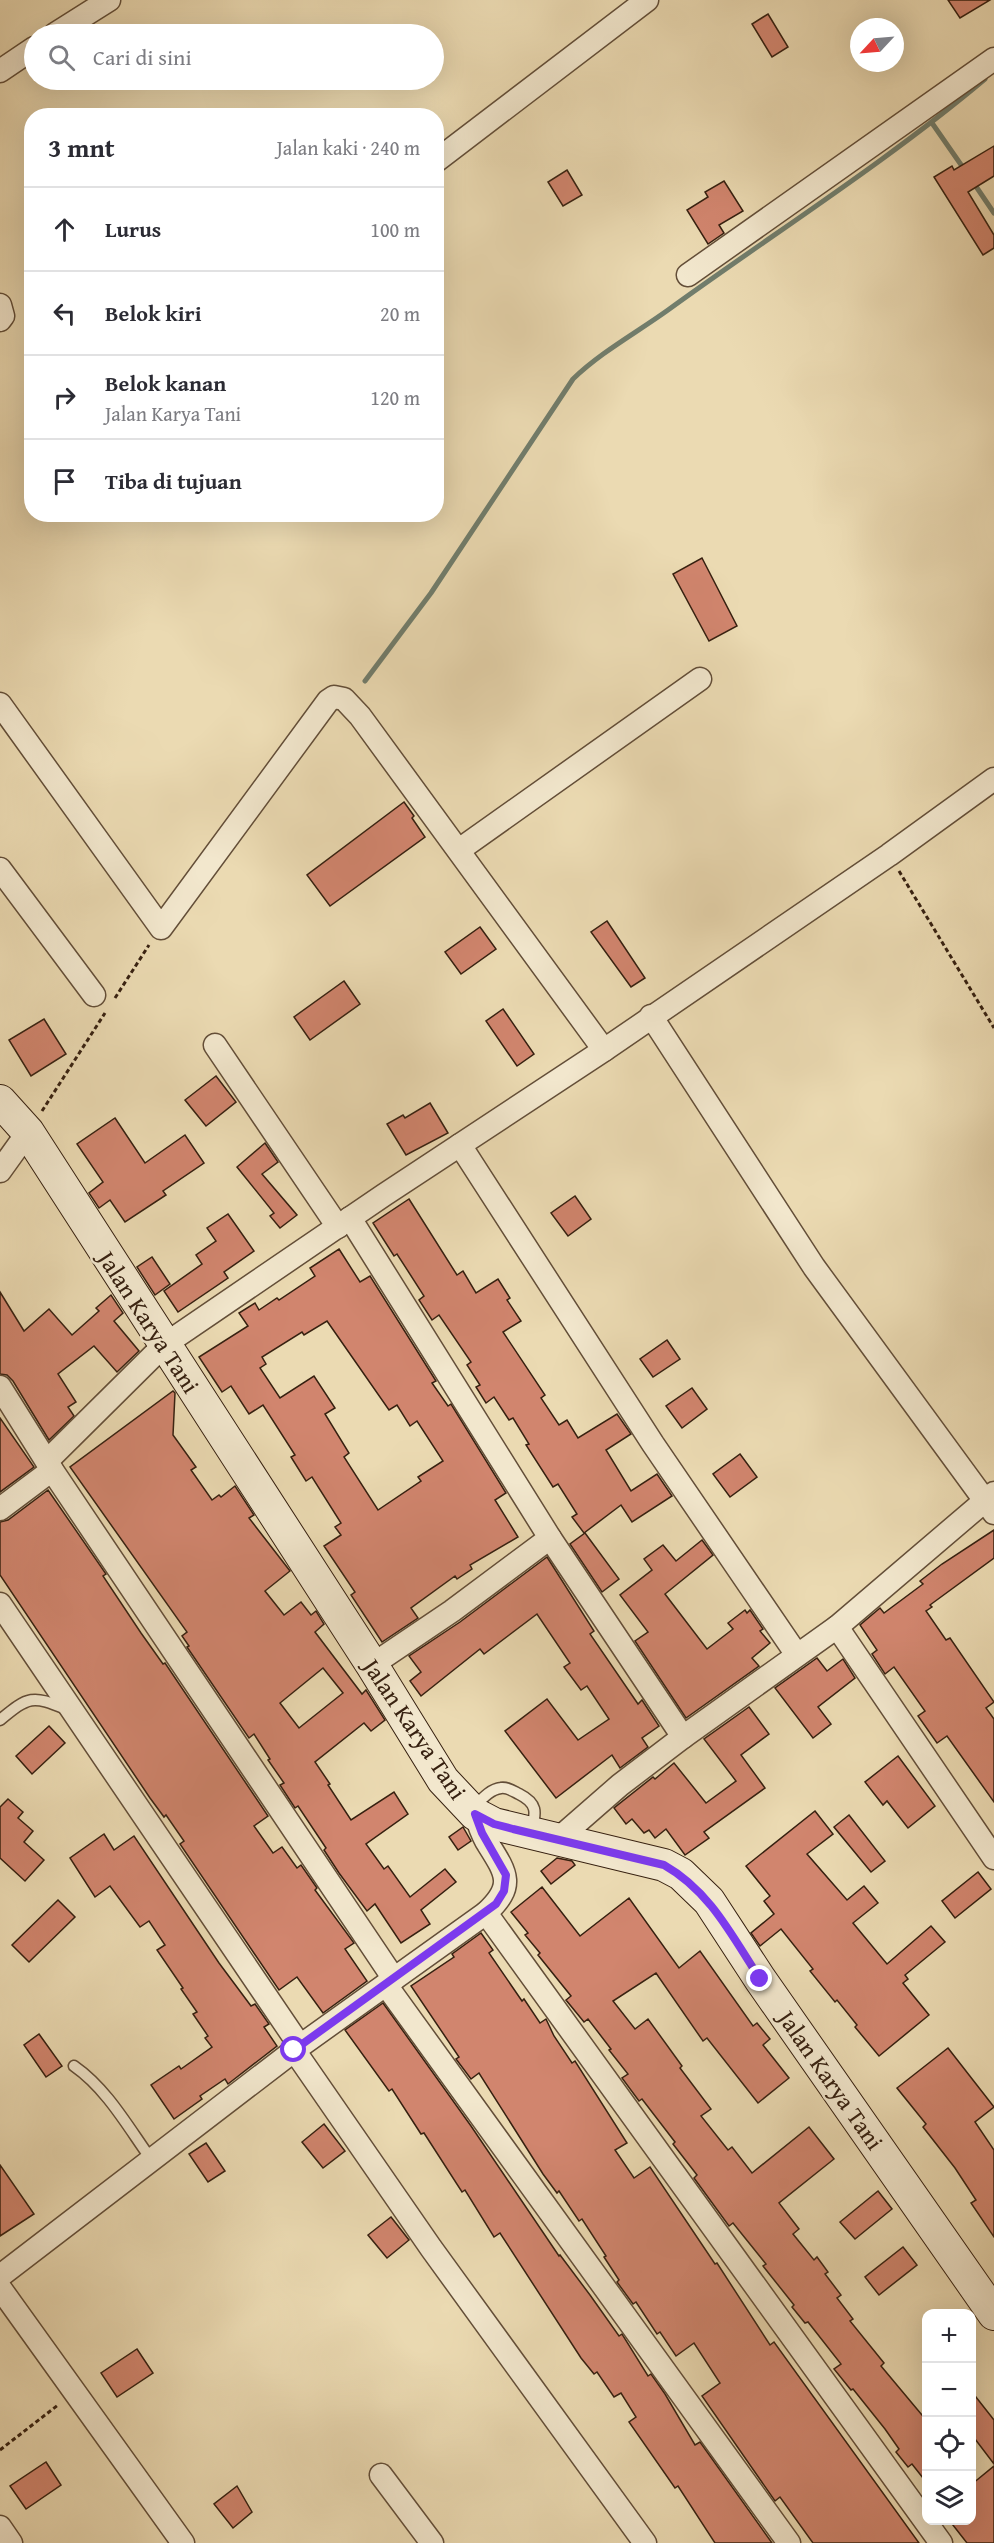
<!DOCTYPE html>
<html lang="id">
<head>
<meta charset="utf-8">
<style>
	:root { --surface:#fff; --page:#f2f2f3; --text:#2b2b33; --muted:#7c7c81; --line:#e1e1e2 }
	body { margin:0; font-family:"Gentium Book Plus",serif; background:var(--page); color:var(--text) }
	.controls { position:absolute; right:18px; bottom:18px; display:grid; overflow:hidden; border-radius:12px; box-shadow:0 6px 24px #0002 }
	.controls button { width:54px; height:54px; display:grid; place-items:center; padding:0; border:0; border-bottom:2px solid var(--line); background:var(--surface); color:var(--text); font:30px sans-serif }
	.compass { position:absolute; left:850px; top:18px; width:54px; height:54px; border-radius:50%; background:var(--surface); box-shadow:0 6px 24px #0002; rotate:244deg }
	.stop { position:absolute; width:18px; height:18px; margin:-14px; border:4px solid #7c3aed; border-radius:50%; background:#fff }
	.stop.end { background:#7c3aed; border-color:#fff; box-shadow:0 2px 6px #0008 }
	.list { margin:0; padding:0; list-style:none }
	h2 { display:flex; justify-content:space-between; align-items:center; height:78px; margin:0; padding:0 24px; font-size:26px }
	h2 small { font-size:20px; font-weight:400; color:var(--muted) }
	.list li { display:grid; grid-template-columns:39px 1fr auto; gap:18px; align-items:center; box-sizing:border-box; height:84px; padding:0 24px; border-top:2px solid var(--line) }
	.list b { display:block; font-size:22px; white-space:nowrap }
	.list p { margin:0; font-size:20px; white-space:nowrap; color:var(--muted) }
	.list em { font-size:20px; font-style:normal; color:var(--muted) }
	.icon { flex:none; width:33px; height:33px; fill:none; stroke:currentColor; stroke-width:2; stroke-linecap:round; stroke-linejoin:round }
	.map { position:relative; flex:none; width:994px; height:2543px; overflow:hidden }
	.search { position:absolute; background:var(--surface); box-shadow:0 6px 24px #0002; left:24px; top:24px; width:420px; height:66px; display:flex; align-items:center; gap:15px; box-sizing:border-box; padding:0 21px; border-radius:33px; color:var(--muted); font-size:22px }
	.panel { position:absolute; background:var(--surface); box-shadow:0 6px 24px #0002; left:24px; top:108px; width:420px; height:414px; border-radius:24px }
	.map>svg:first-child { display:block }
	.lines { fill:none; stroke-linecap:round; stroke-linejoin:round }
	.stream { stroke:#717d6c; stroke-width:5 }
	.building { fill:#d1856e; stroke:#362010; stroke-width:1.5; fill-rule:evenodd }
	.lane-casing { stroke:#634e38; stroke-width:13 }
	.street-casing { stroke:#634e38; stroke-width:25 }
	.secondary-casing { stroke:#362010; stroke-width:34 }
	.path { stroke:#362010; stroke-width:3; stroke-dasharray:4.5 3; stroke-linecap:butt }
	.lane { stroke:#f2e7cd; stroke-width:10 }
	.street { stroke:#f2e7cd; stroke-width:22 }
	.secondary { stroke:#f2e7cd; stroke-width:32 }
	.route { stroke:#7c3aed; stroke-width:8 }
	.labels { text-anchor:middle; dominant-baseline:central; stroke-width:5; stroke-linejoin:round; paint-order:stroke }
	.street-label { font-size:24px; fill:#362010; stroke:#f2e7cd }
</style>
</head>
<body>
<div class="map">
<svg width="994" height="2543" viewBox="0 0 994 2543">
	<rect width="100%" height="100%" fill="#ebdab2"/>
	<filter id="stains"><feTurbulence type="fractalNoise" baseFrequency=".00333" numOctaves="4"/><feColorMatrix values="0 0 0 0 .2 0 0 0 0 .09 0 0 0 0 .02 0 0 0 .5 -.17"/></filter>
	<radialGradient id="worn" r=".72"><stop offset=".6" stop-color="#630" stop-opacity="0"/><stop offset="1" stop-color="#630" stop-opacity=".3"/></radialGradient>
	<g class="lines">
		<g class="stream">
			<polyline points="932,123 964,169"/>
			<polyline points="973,182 994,213"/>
			<path d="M365,681L431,593L573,379C601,352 636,333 668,310C774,233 885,163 985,79"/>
		</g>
	</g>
	<g class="building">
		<polygon points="948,0 990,0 960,18"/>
		<polygon points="768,14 788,47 772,57 752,24"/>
		<polygon points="994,146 994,176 968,192 994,235 994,248 983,255 934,177 952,166 954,170"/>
		<polygon points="567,170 582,195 563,206 548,182"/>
		<polygon points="724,181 743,211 719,225 724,233 708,244 687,210 708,197 705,192"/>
		<polygon points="702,558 737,626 709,641 673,574"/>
		<polygon points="404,802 414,816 412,818 425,837 330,906 307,875"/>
		<polygon points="607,921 645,978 631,987 591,932"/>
		<polygon points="480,927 496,949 461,974 445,952"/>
		<polygon points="344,981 360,1004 310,1040 294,1017"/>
		<polygon points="503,1009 534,1054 517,1066 486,1021"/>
		<polygon points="44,1019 66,1054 31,1076 9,1040"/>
		<polygon points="216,1076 236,1102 206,1126 185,1100"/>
		<polygon points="430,1103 448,1133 406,1155 387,1124 403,1115 405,1118"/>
		<polygon points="115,1118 145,1163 185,1135 204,1163 163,1191 166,1195 125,1222 110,1200 99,1208 89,1193 103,1182 77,1144"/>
		<polygon points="265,1143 278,1162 262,1174 297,1215 280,1228 270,1216 274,1213 237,1167"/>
		<polygon points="575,1196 591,1219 568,1236 551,1213"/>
		<polygon points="409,1199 457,1275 463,1271 476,1293 498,1279 510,1298 507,1300 521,1321 503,1332 545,1395 541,1398 559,1425 567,1420 578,1438 617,1414 631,1434 606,1450 631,1491 657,1474 672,1496 632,1522 621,1505 584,1533 572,1517 577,1514 558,1484 553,1487 526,1445 529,1444 513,1418 509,1420 494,1397 486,1403 476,1387 480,1385 467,1365 471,1362 439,1315 432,1320 419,1300 424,1296 397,1254 394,1256 373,1223"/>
		<polygon points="228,1214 254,1251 224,1272 228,1278 178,1312 164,1291 202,1264 196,1255 216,1241 207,1228"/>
		<path d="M339,1249L360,1282L370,1276L436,1381L432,1383L448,1406L451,1404L506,1493L495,1500L518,1537L470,1565L472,1569L457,1579L455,1576L411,1608L418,1618L382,1642L351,1595L355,1592L324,1546L341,1535L335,1527L341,1523L312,1477L306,1481L291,1457L295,1455L263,1405L249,1414L231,1386L222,1392L199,1357L248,1326L239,1313L255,1303L259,1310L277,1298L279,1300L315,1276L310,1268ZM327,1321L389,1410L397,1405L410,1426L417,1421L443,1461L418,1477L421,1481L378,1510L344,1457L349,1453L325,1414L335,1408L314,1376L280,1398L260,1368L266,1364L262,1357L302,1332L304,1335Z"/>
		<polygon points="152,1257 170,1284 155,1295 137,1267"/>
		<polygon points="0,1292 24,1331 49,1309 72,1335 99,1311 96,1308 111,1295 123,1313 114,1321 139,1351 117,1372 94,1346 58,1374 76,1402 68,1407 74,1416 49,1440 13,1381 7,1375 0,1374"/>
		<polygon points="667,1340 680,1359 653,1377 640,1359"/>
		<polygon points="692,1388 707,1409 682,1428 666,1406"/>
		<path d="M173,1391L175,1393L173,1435L196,1467L191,1470L212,1500L219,1495L221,1497L235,1486L254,1515L249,1518L290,1571L265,1591L284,1615L301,1602L311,1615L316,1611L324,1624L315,1632L362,1694L366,1690L385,1720L371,1731L364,1723L315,1762L330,1784L328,1785L351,1820L394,1792L408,1814L366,1844L384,1869L388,1866L410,1897L445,1869L456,1882L421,1910L430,1924L401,1943L375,1904L367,1911L339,1873L324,1850L326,1848L298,1806L295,1808L280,1785L284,1783L268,1760L270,1759L254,1734L249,1738L187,1647L189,1646L182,1636L187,1632L70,1467ZM323,1668L343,1693L299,1728L280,1703Z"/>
		<polygon points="0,1418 34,1467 0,1492"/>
		<polygon points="740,1454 757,1477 730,1497 713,1474"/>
		<polygon points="48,1490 106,1574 103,1576 141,1633 163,1664 165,1663 268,1816 254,1826 273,1853 282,1847 297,1868 301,1865 317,1888 315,1890 354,1943 345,1949 367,1981 323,2013 297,1977 279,1990 180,1844 184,1841 166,1815 164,1817 150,1798 0,1575 0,1522 8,1520"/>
		<polygon points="994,1530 994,1558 930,1605 932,1607 926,1611 946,1640 950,1638 994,1702 986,1708 994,1719 994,1802 947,1736 937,1743 918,1716 925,1711 894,1667 885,1674 872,1654 877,1650 860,1625 880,1608 884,1613 923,1584 920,1581 942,1564"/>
		<polygon points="585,1533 619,1579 602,1592 570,1544"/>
		<polygon points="702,1540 713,1555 665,1594 707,1649 733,1629 728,1623 745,1610 747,1613 750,1610 763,1629 760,1631 770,1643 752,1658 759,1666 686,1718 635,1641 648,1632 620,1595 652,1570 644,1559 663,1545 676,1561"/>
		<polygon points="547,1557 594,1631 590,1634 638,1704 642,1700 659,1726 642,1738 648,1747 620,1768 612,1755 556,1798 505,1731 547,1699 578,1740 609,1719 587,1686 581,1690 564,1667 570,1663 537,1614 484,1654 480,1649 421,1696 410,1681 421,1672 409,1656 460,1622"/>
		<polygon points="817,1658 827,1671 843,1659 855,1678 818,1707 831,1724 813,1738 775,1688"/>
		<polygon points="749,1707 769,1734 741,1755 765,1788 704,1832 709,1838 685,1855 666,1829 655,1838 649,1830 644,1833 632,1819 626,1824 614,1808 653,1777 655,1779 674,1763 706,1803 736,1781 704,1739"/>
		<polygon points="49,1726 65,1743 32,1774 16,1756"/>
		<polygon points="898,1756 935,1806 908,1828 887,1801 883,1805 865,1782"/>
		<polygon points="8,1799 23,1812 18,1818 33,1831 24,1842 44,1860 25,1881 0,1858 0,1807"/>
		<polygon points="815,1811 833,1834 807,1854 847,1900 864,1886 878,1903 853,1923 887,1964 931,1926 945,1942 905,1975 908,1979 903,1983 929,2015 879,2056 855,2027 857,2025 837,2000 835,2002 810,1971 813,1969 781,1929 760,1946 751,1933 774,1914 764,1901 770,1896 746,1866"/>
		<polygon points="849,1815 885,1861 871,1872 834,1827"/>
		<polygon points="463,1827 471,1841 458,1850 449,1837"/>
		<polygon points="104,1834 114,1850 134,1836 219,1963 251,2006 255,2004 269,2024 264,2027 277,2046 228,2084 225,2079 200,2096 202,2099 174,2119 151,2085 179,2066 181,2069 212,2047 205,2038 208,2036 193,2014 197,2012 181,1989 183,1988 157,1950 165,1945 149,1921 140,1927 110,1886 95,1897 70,1858"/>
		<polygon points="557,1858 572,1861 575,1865 551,1884 541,1871"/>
		<polygon points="978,1872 991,1889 955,1918 942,1901"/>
		<polygon points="542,1887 580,1936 629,1898 679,1968 700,1951 753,2026 757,2023 770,2039 763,2045 789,2078 758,2103 707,2038 703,2041 656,1973 613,2001 635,2029 648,2019 682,2066 680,2068 711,2109 701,2116 728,2150 732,2147 752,2173 809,2127 834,2159 779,2203 799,2229 793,2234 814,2260 817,2257 828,2272 825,2274 841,2295 837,2298 853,2319 850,2321 884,2363 881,2366 927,2421 927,2483 912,2464 908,2467 896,2452 899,2449 885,2429 853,2389 851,2390 834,2369 841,2364 808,2322 805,2323 792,2307 794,2305 763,2266 766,2264 733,2223 729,2226 694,2178 697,2175 673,2144 675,2142 642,2099 639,2101 622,2078 628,2074 609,2050 611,2049 588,2019 584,2022 566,2000 571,1996 538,1955 540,1953 525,1935 528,1933 511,1912"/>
		<polygon points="58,1900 75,1917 29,1962 12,1945"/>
		<polygon points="481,1933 493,1950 489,1953 522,2001 524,1999 540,2023 546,2019 554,2036 572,2063 575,2061 627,2143 615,2150 634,2178 650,2167 715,2264 717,2263 770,2345 774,2342 919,2543 813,2543 780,2497 775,2501 702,2396 720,2383 694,2343 676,2356 660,2332 657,2334 636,2302 633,2304 617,2282 619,2280 604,2257 606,2256 582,2219 579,2221 559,2191 557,2193 543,2174 479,2073 471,2079 456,2059 459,2057 411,1986 454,1957 452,1954"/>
		<polygon points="383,2003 471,2126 559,2256 560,2255 590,2295 619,2336 622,2334 648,2376 651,2374 665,2394 695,2445 700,2442 772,2543 715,2543 678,2486 675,2488 629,2422 636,2417 621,2393 614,2397 597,2372 594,2374 581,2358 500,2233 494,2237 465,2190 462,2192 424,2133 421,2134 392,2089 389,2091 345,2030"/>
		<polygon points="39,2034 62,2066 46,2077 24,2045"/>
		<polygon points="948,2048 994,2107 975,2122 994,2150 994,2237 971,2203 976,2200 955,2168 923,2127 926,2124 897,2088"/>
		<polygon points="324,2124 345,2151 323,2168 302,2142"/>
		<polygon points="206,2143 225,2171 208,2182 189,2154"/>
		<polygon points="0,2165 34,2214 0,2236"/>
		<polygon points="878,2191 892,2209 855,2239 840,2222"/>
		<polygon points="391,2217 409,2240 387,2258 368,2235"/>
		<polygon points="903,2247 917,2265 879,2295 865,2277"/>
		<polygon points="137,2349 153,2373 117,2397 101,2373"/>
		<polygon points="972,2392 994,2420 994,2464 972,2435"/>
		<polygon points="46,2462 61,2485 26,2509 10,2486"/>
		<polygon points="994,2466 994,2543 967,2543 949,2520 972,2520 972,2484"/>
		<polygon points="237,2486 252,2512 233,2528 214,2504"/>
	</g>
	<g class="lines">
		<defs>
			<g id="lane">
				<path d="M0,1720C29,1696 32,1695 66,1709"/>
				<path d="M473,1808C481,1800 490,1789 501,1788C507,1787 513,1791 519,1794C537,1803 537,1812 531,1830"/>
				<path d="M74,2066C107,2089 128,2127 151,2159"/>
			</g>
			<g id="street">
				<polyline points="55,34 109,0"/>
				<polyline points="0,71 34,48"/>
				<polyline points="436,161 647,0"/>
				<polyline points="688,275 994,59"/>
				<polyline points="0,305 3,316 0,320"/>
				<polyline points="0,704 161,928 328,701 334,697 344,699 360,716 604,1050"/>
				<polyline points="459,850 700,679"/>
				<polyline points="0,869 94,995"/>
				<polyline points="651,1016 814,1267 994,1513"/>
				<polyline points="215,1045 338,1227"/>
				<polyline points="460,1145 653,1444 797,1655"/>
				<polyline points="0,1171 28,1132"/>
				<polyline points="350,1218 550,1538 452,1611 372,1665"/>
				<polyline points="0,1387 52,1470 394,1979"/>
				<polyline points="47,1461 164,1345 384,1195 604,1050 889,855 994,779"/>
				<polyline points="0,1509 52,1470"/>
				<polyline points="550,1538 683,1737"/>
				<polyline points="0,1604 300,2046"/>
				<polyline points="837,1627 994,1858"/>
				<path d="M475,1814C479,1824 482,1835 488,1844C507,1874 515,1886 486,1913L941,2543"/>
				<polyline points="557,1840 620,1785 683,1737 837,1627 994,1493"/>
				<polyline points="386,1985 789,2543"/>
				<polyline points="294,2050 431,2248 645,2543"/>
				<polyline points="0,2276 300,2046 486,1913"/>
				<polyline points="0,2288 183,2543"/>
				<polyline points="381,2475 432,2543"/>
				<polyline points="0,2527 11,2543"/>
			</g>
			<polyline id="secondary" points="0,1101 28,1132 372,1665 443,1780 475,1814 494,1824 664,1865 681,1874 709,1901 760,1979 994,2314"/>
		</defs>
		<use href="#lane" class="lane-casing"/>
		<use href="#street" class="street-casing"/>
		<use href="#secondary" class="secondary-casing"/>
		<g class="path">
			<polyline points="899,871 994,1028"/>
			<polyline points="115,998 149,945"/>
			<polyline points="42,1111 105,1013"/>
			<polyline points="0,2450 58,2405"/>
		</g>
		<use href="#lane" class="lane"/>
		<use href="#street" class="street"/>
		<use href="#secondary" class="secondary"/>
	</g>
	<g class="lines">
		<path class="route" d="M294,2050L496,1904L504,1891L506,1875L482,1833L475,1814L494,1824L513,1829L664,1865C710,1891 732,1936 760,1979"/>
	</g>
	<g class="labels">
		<g class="street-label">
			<text transform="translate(149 1322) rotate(57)">Jalan Karya Tani</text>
			<text transform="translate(415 1729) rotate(56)">Jalan Karya Tani</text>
			<text transform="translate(831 2080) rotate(55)">Jalan Karya Tani</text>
		</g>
	</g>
	<rect width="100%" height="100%" filter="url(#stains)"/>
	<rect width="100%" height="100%" fill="url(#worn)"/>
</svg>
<div class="controls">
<button>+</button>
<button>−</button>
<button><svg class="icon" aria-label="locate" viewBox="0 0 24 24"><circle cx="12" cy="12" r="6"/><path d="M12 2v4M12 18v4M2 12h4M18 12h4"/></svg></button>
<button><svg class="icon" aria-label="layers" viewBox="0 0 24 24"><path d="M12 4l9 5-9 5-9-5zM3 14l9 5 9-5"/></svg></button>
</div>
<svg class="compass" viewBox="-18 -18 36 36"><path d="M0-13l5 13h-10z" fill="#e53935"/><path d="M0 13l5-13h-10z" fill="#7c7c81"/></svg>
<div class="stop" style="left:294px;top:2050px"></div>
<div class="stop end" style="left:760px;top:1979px"></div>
<div class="search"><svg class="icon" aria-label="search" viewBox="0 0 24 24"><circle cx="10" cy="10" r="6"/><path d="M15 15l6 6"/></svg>Cari di sini</div>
<section class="panel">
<h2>3 mnt<small>Jalan kaki · 240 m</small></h2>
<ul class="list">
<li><svg class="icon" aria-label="ahead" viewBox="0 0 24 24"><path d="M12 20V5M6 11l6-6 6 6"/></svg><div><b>Lurus</b></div><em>100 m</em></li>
<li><svg class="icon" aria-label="left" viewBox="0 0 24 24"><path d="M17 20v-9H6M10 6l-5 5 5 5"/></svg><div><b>Belok kiri</b></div><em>20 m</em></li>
<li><svg class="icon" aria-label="right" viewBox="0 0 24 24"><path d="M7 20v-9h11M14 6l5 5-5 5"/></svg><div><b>Belok kanan</b><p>Jalan Karya Tani</p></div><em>120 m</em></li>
<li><svg class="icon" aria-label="arrive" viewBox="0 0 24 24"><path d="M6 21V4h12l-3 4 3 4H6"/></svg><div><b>Tiba di tujuan</b></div></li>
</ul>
</section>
</div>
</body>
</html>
